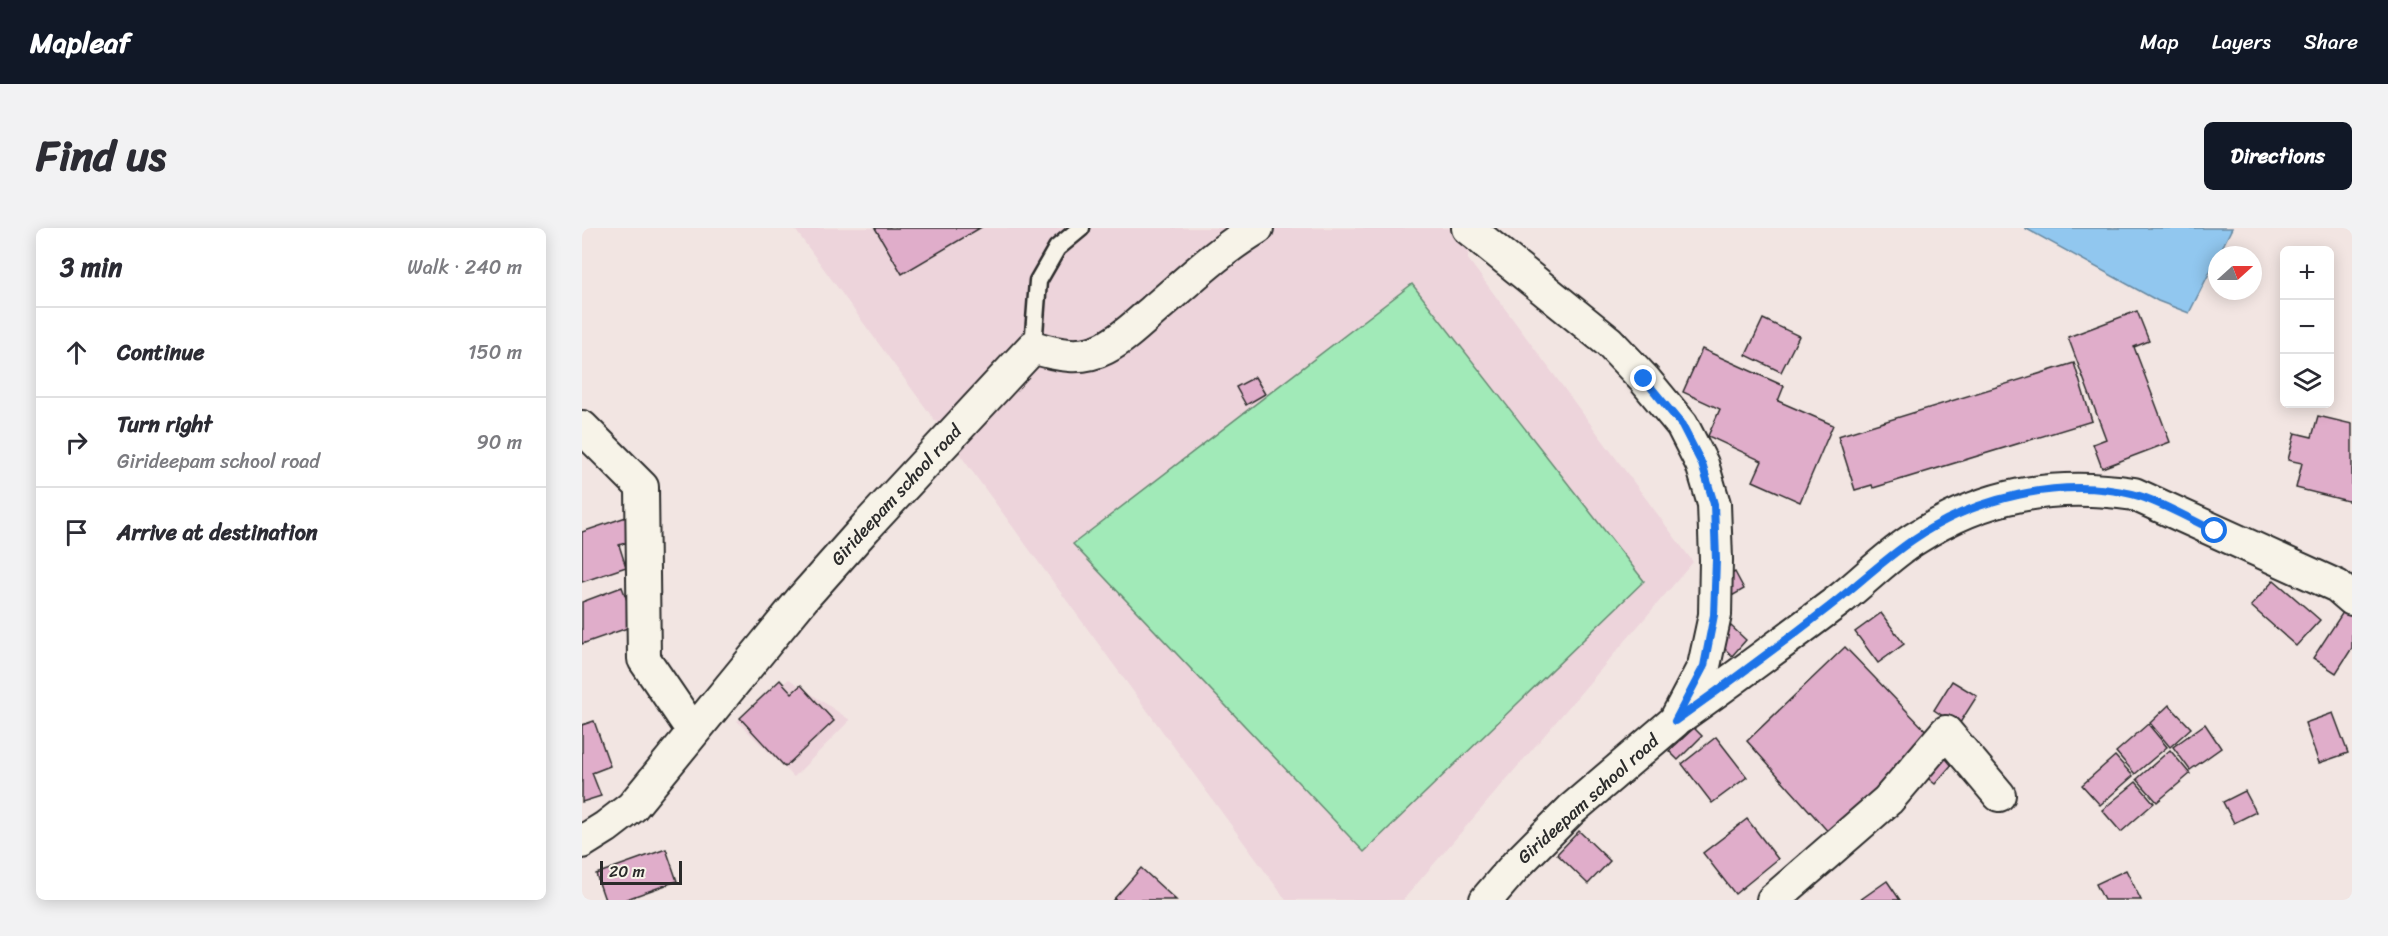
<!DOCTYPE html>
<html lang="en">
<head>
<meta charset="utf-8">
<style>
	:root { --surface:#fff; --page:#f2f2f3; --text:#2b2b33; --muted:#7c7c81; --line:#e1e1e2; --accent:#111827 }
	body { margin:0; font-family:Sriracha,sans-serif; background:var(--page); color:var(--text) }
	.controls { position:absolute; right:18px; top:18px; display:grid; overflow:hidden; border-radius:9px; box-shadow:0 3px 15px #0003 }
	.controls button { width:54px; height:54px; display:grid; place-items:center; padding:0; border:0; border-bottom:2px solid var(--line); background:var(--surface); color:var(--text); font:30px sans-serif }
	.compass { position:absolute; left:1626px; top:18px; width:54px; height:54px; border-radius:50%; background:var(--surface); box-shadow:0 3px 15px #0003; rotate:69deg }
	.scale { position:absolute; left:18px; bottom:15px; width:82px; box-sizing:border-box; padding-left:6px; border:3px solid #2b2b2b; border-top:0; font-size:16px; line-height:21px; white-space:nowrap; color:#2b2b2b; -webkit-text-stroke:4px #f7f3e8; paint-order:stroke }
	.stop { position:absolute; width:18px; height:18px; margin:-14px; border:4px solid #1a73e8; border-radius:50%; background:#fff }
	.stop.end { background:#1a73e8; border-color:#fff; box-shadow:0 2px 6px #0008 }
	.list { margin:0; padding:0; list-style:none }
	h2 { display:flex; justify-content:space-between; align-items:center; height:78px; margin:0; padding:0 24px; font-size:26px }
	h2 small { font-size:20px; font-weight:400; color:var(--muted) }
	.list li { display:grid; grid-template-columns:39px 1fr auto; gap:18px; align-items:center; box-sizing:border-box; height:90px; padding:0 24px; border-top:2px solid var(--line) }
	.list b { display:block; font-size:22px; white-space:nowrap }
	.list p { margin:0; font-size:20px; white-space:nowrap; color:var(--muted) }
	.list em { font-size:20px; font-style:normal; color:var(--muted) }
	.icon { flex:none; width:33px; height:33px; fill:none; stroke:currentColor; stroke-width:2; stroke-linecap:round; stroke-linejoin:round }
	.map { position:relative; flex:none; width:1770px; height:672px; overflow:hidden; border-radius:9px }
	header { display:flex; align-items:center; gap:36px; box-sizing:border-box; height:84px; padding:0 30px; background:var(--accent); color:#fff }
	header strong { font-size:28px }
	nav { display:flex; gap:33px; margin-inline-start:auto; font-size:21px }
	.intro { display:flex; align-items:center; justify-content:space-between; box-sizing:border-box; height:144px; padding:0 36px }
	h1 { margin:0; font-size:42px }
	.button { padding:15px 27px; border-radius:9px; background:var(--accent); color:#fff; font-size:21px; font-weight:700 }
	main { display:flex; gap:36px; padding:0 36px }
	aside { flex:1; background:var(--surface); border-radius:9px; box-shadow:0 3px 15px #0003 }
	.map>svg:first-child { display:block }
	.built { fill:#edd4db }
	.green { fill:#a1eab8; stroke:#668a72; stroke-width:1.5 }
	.water { fill:#91c7ef; stroke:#6889a1; stroke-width:1.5 }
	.building { fill:#e0adca; stroke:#2b2b2b; stroke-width:1.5 }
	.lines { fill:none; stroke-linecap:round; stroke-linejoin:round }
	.lane-casing { stroke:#2b2b2b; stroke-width:21 }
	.street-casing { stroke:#2b2b2b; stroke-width:36 }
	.lane { stroke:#f7f3e8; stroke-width:16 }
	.street { stroke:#f7f3e8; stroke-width:32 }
	.route { stroke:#1a73e8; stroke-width:8 }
	.labels { text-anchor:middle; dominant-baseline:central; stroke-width:4.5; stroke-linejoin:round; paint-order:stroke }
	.street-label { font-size:18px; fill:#2b2b2b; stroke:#f7f3e8 }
</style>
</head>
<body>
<header>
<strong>Mapleaf</strong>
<nav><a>Map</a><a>Layers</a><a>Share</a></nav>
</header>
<div class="intro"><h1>Find us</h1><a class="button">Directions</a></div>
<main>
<aside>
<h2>3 min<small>Walk · 240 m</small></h2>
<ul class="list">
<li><svg class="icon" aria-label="ahead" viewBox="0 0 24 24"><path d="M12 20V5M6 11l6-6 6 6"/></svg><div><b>Continue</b></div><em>150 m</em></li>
<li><svg class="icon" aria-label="right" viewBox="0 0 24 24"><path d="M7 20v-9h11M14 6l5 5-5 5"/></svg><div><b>Turn right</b><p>Girideepam school road</p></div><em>90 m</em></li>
<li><svg class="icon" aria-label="arrive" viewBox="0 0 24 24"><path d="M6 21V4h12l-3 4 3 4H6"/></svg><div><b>Arrive at destination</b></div></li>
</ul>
</aside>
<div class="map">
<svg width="1770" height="672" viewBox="0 0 1770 672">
	<rect width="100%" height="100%" fill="#f2e5e2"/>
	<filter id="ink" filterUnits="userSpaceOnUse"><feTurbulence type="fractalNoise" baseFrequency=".0167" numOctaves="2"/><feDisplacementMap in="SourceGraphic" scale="12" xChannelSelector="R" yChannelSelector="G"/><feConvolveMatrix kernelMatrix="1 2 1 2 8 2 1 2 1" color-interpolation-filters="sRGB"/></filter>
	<g filter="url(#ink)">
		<g class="built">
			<polygon points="212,0 888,0 886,31 1111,334 821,672 704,672"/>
			<polygon points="207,451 268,492 212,549 155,493"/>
		</g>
		<polygon class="green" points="830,56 1062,353 782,624 491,316"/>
		<polygon class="water" points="1443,0 1650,0 1607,85 1576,73"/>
		<g class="building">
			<polygon points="293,0 398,0 320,46"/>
			<polygon points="1555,83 1567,113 1552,119 1588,214 1520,240 1511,216 1524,211 1486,109"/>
			<polygon points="1181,91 1217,108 1199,144 1164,127"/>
			<polygon points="1120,121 1202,158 1196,173 1251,197 1218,274 1171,253 1180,233 1126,208 1138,181 1101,164"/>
			<polygon points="1492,135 1510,193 1291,260 1290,257 1273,262 1256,208"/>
			<polygon points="673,149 683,166 664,177 654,159"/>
			<polygon points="1736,188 1770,196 1770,274 1714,260 1720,235 1706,232 1713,205 1730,209"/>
			<polygon points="47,288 55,311 37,317 44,339 0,354 0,304"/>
			<polygon points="1153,344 1162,361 1148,369 1139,352"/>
			<polygon points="1692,352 1738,392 1714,418 1669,378"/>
			<polygon points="40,359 54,397 0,416 0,374"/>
			<polygon points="1763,381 1770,386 1770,420 1754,445 1731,430"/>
			<polygon points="1299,385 1322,416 1296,435 1273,404"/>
			<polygon points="1149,398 1164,412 1150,428 1135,413"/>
			<polygon points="1263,419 1350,509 1249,607 1165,513"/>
			<polygon points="198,452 210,465 219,457 252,493 203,539 158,490"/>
			<polygon points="1370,453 1395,468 1376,498 1352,482"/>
			<polygon points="1587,477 1609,500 1588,519 1568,495"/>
			<polygon points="1751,485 1766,525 1737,535 1723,495"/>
			<polygon points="12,493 28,538 10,545 19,568 0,574 0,497"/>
			<polygon points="1566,496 1585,519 1553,546 1534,524"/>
			<polygon points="1623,496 1639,520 1608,542 1591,519"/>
			<polygon points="1112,500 1120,508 1096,532 1087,523"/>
			<polygon points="1134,509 1165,549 1130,575 1100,536"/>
			<polygon points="1588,522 1608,546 1575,574 1555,551"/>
			<polygon points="1362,525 1372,534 1353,556 1343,548"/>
			<polygon points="1533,528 1551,548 1518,577 1500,557"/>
			<polygon points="1554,554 1572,575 1539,604 1520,582"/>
			<polygon points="1663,563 1674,584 1652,595 1641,574"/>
			<polygon points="1165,591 1196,631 1153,666 1121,625"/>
			<polygon points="997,603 1028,633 1006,656 975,626"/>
			<polygon points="84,621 95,653 42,672 23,672 14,646"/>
			<polygon points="559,640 594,672 531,672"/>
			<polygon points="1544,642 1559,672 1522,672 1514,656"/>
			<polygon points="1305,653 1318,672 1278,672"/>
		</g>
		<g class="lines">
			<defs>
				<polyline id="lane" points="451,119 456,53 475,20 499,0"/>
				<g id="street">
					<polyline points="886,0 1027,114 1062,151 1100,197 1120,236 1132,276 1134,332 1133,387 1122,438 1093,493 989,582 935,636 904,672"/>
					<polyline points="0,199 60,259 62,431 111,503"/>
					<path d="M1098,489C1152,451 1204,412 1256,373C1282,353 1306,327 1334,310C1403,266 1471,254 1552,266L1755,358L1770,371"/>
					<path id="s1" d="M0,614L24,599L50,579L221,370L284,299L451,119C475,127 500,132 523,120C542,110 558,94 574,80C607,52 638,22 675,0"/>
					<polyline points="1191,672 1306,572 1364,504 1417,567"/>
				</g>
			</defs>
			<use href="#lane" class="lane-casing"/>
			<use href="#street" class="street-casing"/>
			<use href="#lane" class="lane"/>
			<use href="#street" class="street"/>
		</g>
	</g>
	<g class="lines" filter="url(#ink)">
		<path class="route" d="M1062,151L1100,197L1120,236L1132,276L1134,332L1132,387L1122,438L1093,493C1144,457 1194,420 1243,382C1273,359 1301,332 1332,311C1391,270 1479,249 1550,266C1573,271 1610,292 1633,303"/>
	</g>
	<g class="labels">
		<g class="street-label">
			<text stroke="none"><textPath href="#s1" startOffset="470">Girideepam school road</textPath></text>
			<text transform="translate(1006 571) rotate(-42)">Girideepam school road</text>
		</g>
	</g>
</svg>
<div class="controls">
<button>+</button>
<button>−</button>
<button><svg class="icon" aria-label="layers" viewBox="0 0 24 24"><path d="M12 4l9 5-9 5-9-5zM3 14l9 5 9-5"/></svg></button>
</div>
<svg class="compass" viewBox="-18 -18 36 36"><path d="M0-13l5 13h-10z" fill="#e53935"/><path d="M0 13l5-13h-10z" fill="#7c7c81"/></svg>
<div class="scale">20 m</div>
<div class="stop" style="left:1633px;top:303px"></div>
<div class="stop end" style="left:1062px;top:151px"></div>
</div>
</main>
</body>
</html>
